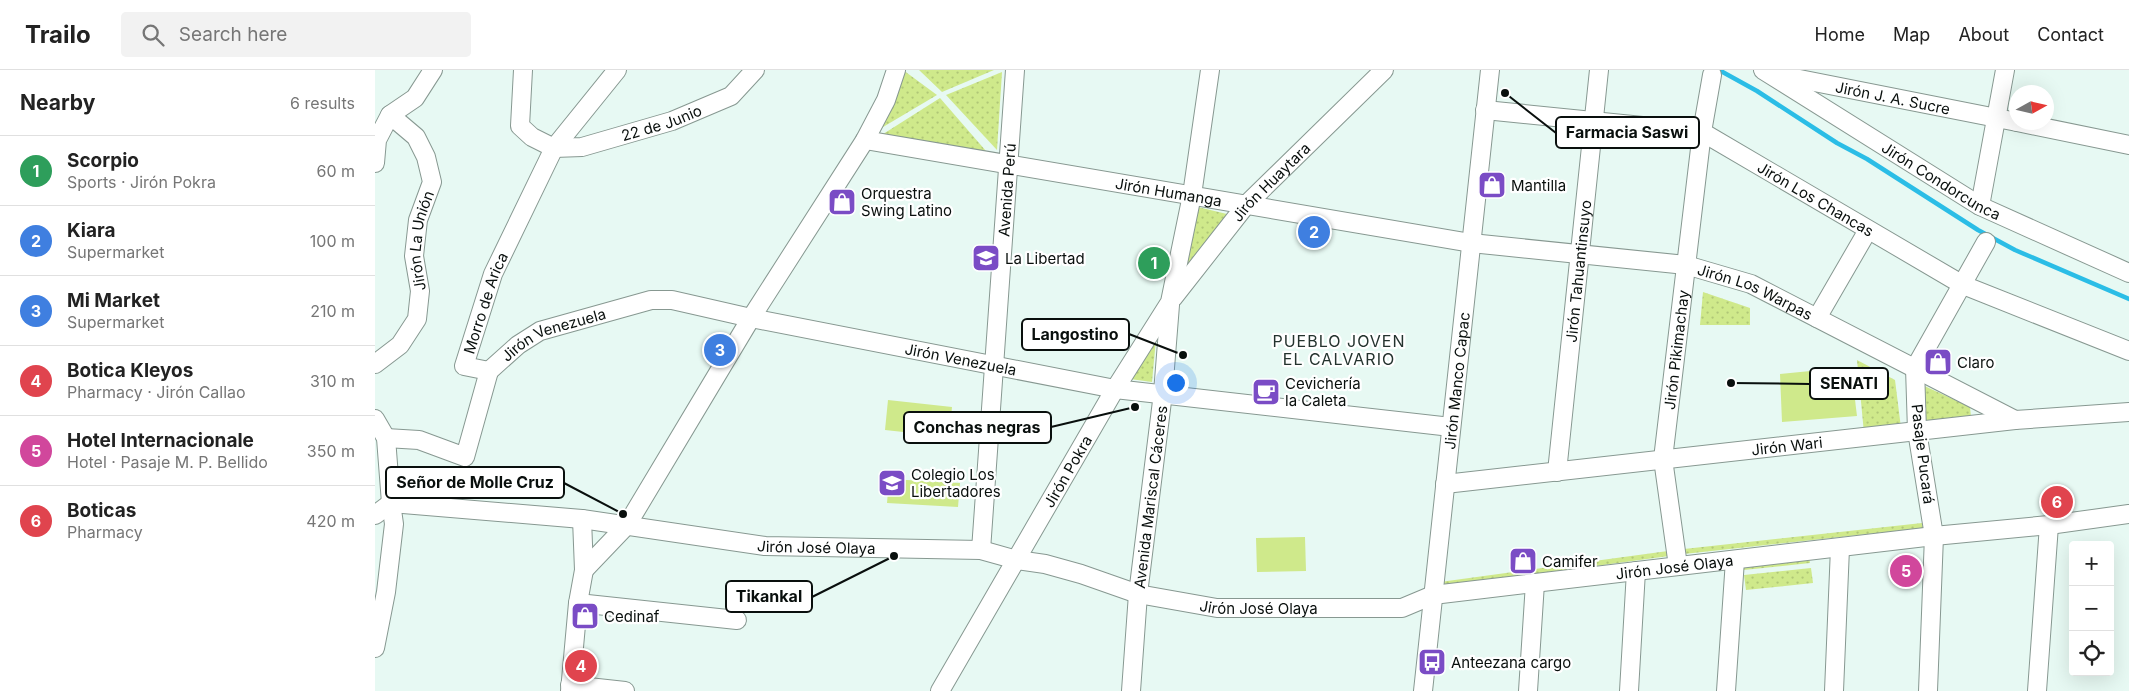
<!DOCTYPE html>
<html lang="en">
<head>
<meta charset="utf-8">
<style>
	:root { --surface:#fff; --page:#f2f2f2; --text:#222; --muted:#767676; --line:#e0e0e0; --accent:#7a4cc5 }
	body { margin:0; font-family:Inter,sans-serif; background:var(--page); color:var(--text) }
	.controls { position:absolute; right:15px; bottom:15px; display:grid; overflow:hidden; border-radius:5px; box-shadow:0 5px 20px #0002 }
	.controls button { width:45px; height:45px; display:grid; place-items:center; padding:0; border:0; border-bottom:1px solid var(--line); background:var(--surface); color:var(--text); font:25px sans-serif }
	.compass { position:absolute; left:1634px; top:15px; width:45px; height:45px; border-radius:50%; background:var(--surface); box-shadow:0 5px 20px #0002; rotate:82deg }
	.you { position:absolute; left:800px; top:312px; width:18px; height:18px; margin:-12px; border:4px solid #fff; border-radius:50%; background:#1a73e8; box-shadow:0 0 0 8px #1a73e833 }
	.badge { display:grid; place-items:center; width:32px; height:32px; border-radius:50%; background:var(--accent); color:#fff; font-size:16px; font-weight:700 }
	.pin { position:absolute; translate:-50% -50%; border:2px solid #fff; box-shadow:0 1px 5px #0006 }
	.list { margin:0; padding:0; list-style:none }
	h2 { display:flex; justify-content:space-between; align-items:center; height:65px; margin:0; padding:0 20px; font-size:21px }
	h2 small { font-size:16px; font-weight:400; color:var(--muted) }
	.list li { display:grid; grid-template-columns:32px 1fr auto; gap:15px; align-items:center; box-sizing:border-box; height:70px; padding:0 20px; border-top:1px solid var(--line) }
	.list b { display:block; font-size:19px; white-space:nowrap }
	.list p { margin:0; font-size:16px; white-space:nowrap; color:var(--muted) }
	.list em { font-size:16px; font-style:normal; color:var(--muted) }
	.icon { flex:none; width:28px; height:28px; fill:none; stroke:currentColor; stroke-width:2; stroke-linecap:round; stroke-linejoin:round }
	.map { position:relative; flex:none; width:1754px; height:621px; overflow:hidden }
	header { display:flex; align-items:center; gap:30px; box-sizing:border-box; height:70px; padding:0 25px; background:var(--surface); border-bottom:1px solid var(--line) }
	header strong { font-size:24px }
	nav { display:flex; gap:28px; margin-inline-start:auto; font-size:18px }
	.search { width:350px; height:45px; background:var(--page); display:flex; align-items:center; gap:12px; box-sizing:border-box; padding:0 18px; border-radius:5px; color:var(--muted); font-size:19px }
	main { display:flex }
	aside { flex:1; background:var(--surface) }
	.map>svg:first-child { display:block }
	.green { fill:url(#green-dots) }
	.pitch { fill:#cfe98b }
	.lines { fill:none; stroke-linecap:round; stroke-linejoin:round }
	.stream { stroke:#2bbde6; stroke-width:4.5 }
	.minor-casing { stroke:#879891; stroke-width:20 }
	.minor { stroke:#fff; stroke-width:18 }
	.labels { text-anchor:middle; dominant-baseline:central; stroke-width:4.5; stroke-linejoin:round; paint-order:stroke }
	.street-label { font-size:15px; fill:#090f0d; stroke:#fff }
	.poi-label { font-size:15px; fill:#090f0d; stroke:#fff; text-anchor:start }
	.neighbourhood-label { font-size:16px; letter-spacing:1px; fill:#24332e; stroke:#fff }
	.leader { fill:none; stroke:#090f0d; stroke-width:2 }
	.callout-dot { fill:#090f0d; stroke:#fff; stroke-width:2 }
	.callout { fill:#fff; stroke:#090f0d; stroke-width:2 }
	.callout-label { font-size:16px; text-anchor:middle; font-weight:bold; fill:#090f0d }
</style>
</head>
<body>
<header>
<strong>Trailo</strong>
<div class="search"><svg class="icon" aria-label="search" viewBox="0 0 24 24"><circle cx="10" cy="10" r="6"/><path d="M15 15l6 6"/></svg>Search here</div>
<nav><a>Home</a><a>Map</a><a>About</a><a>Contact</a></nav>
</header>
<main>
<aside>
<h2>Nearby<small>6 results</small></h2>
<ul class="list">
<li><span class="badge" style="background:#2e9e5b">1</span><div><b>Scorpio</b><p>Sports · Jirón Pokra</p></div><em>60 m</em></li>
<li><span class="badge" style="background:#3f7fe0">2</span><div><b>Kiara</b><p>Supermarket</p></div><em>100 m</em></li>
<li><span class="badge" style="background:#3f7fe0">3</span><div><b>Mi Market</b><p>Supermarket</p></div><em>210 m</em></li>
<li><span class="badge" style="background:#e0444e">4</span><div><b>Botica Kleyos</b><p>Pharmacy · Jirón Callao</p></div><em>310 m</em></li>
<li><span class="badge" style="background:#d1479c">5</span><div><b>Hotel Internacionale</b><p>Hotel · Pasaje M. P. Bellido</p></div><em>350 m</em></li>
<li><span class="badge" style="background:#e0444e">6</span><div><b>Boticas</b><p>Pharmacy</p></div><em>420 m</em></li>
</ul>
</aside>
<div class="map">
<svg width="1754" height="621" viewBox="0 0 1754 621">
	<defs>
		<pattern id="green-dots" width="8" height="8" patternUnits="userSpaceOnUse" patternTransform="scale(1.25)"><rect width="8" height="8" fill="#cfe98b"/><path d="M2 2h.1M6 6h.1" fill="none" stroke="#b0c777" stroke-width="1.8" stroke-linecap="round"/></pattern>
	</defs>
	<rect width="100%" height="100%" fill="#e7f9f3"/>
	<g class="green">
		<polygon points="528,0 562,25 503,60"/>
		<polygon points="544,0 619,0 567,22"/>
		<polygon points="627,2 622,80 571,25"/>
		<polygon points="565,28 611,81 505,66"/>
		<polygon points="823,137 860,146 810,199"/>
		<polygon points="1328,222 1375,238 1375,255 1325,255"/>
		<polygon points="781,269 777,312 755,309"/>
		<polygon points="1482,290 1520,310 1526,358 1489,363"/>
		<polygon points="1543,313 1595,337 1596,347 1550,354"/>
		<polygon points="1547,453 1548,458 1309,484 1309,479"/>
		<polygon points="1293,481 1294,486 1066,517 1065,512"/>
		<polygon points="1434,487 1435,493 1369,500 1368,494"/>
		<polygon points="1436,498 1438,513 1371,520 1369,505"/>
	</g>
	<g class="pitch">
		<polygon points="1476,297 1482,346 1407,352 1405,304"/>
		<polygon points="513,330 577,337 574,367 510,360"/>
		<polygon points="514,409 585,413 583,437 512,433"/>
		<polygon points="930,467 931,501 882,502 881,468"/>
	</g>
	<g class="lines">
		<polyline class="stream" points="1344,0 1382,21 1462,73 1492,89 1603,160 1640,180 1754,229"/>
		<defs>
			<g id="minor">
				<path id="s1" d="M148,0L145,56L157,67L179,78L207,77L297,51L356,26L380,0"/>
				<path id="s2" d="M1388,0L1605,136L1754,203"/>
				<path id="s3" d="M1404,5L1642,52"/>
				<path id="s4" d="M1110,40L1327,62L1588,215L1754,281"/>
				<polyline points="1642,52 1754,75"/>
				<path id="s5" d="M490,70L1096,173L1311,195L1376,214L1640,350"/>
				<polyline points="0,93 2,70 15,45 40,28 58,0"/>
				<polyline points="1605,136 1630,0"/>
				<path id="s6" d="M798,228L871,135L1009,0"/>
				<polyline points="1442,248 1493,160"/>
				<path id="s7" d="M0,294L25,275L42,249L45,221L39,186L43,150L57,112L51,87L41,67L15,45"/>
				<path id="s8" d="M114,301L143,275L165,261L276,230H297L376,248L740,319L1076,357"/>
				<path id="s9" d="M114,301L89,296L118,204L179,78L242,0"/>
				<polyline points="0,349 11,368 16,433 19,454 11,522 0,578"/>
				<polyline points="11,368 44,370 90,387 114,301"/>
				<path id="s10" d="M1182,402L1224,0"/>
				<path id="s11" d="M1070,414L1640,350L1754,342"/>
				<path id="s12" d="M16,433L207,449L390,476L606,480L642,490L670,494L706,504L763,524L842,538H1027L1058,525L1559,466L1674,455L1754,444"/>
				<polyline points="0,445 16,433"/>
				<path id="s13" d="M606,480L640,0"/>
				<path id="s14" d="M1303,496L1288,389L1327,62L1337,5"/>
				<polyline points="209,500 252,455 376,248 490,70 511,30 521,0"/>
				<polyline points="203,533 362,550"/>
				<polyline points="195,615 250,621"/>
				<polyline points="195,621 203,533 209,500 207,449"/>
				<path id="s15" d="M565,621L740,319L795,232L817,125L835,0"/>
				<path id="s16" d="M756,621L763,524L788,323L795,235"/>
				<path id="s17" d="M1048,621L1115,0"/>
				<polyline points="1153,621 1160,513"/>
				<polyline points="1254,621 1261,501"/>
				<polyline points="1351,621 1360,490"/>
				<polyline points="1459,621 1465,478"/>
				<polyline points="1553,621 1559,466 1542,361 1540,298 1611,172"/>
				<polyline points="1662,621 1674,455"/>
			</g>
		</defs>
		<use href="#minor" class="minor-casing"/>
		<use href="#minor" class="minor"/>
	</g>
	<defs>
		<symbol id="shop-square" viewBox="-11 -11 22 22"><rect x="-9" y="-9" width="18" height="18" rx="4" fill="#7a4cc5" stroke="#fff"/><path d="M-5-2.5h2.3a2.7 3.5 0 0 1 5.4 0H5L5.5 6h-11ZM-1.5-2.5h3a1.5 2.3 0 0 0-3 0Z" fill="#fff"/></symbol>
		<symbol id="school-square" viewBox="-11 -11 22 22"><rect x="-9" y="-9" width="18" height="18" rx="4" fill="#7a4cc5" stroke="#fff"/><path d="M0-5L7-2L0 1L-7-2ZM-4 1L0 2.5L4 1V4Q0 6-4 4Z" fill="#fff"/></symbol>
		<symbol id="cafe-square" viewBox="-11 -11 22 22"><rect x="-9" y="-9" width="18" height="18" rx="4" fill="#7a4cc5" stroke="#fff"/><path d="M-5.5-4.5H6V0H3Q3 3.5 0 3.5H-2.5Q-5.5 3.5-5.5 0ZM3-3.2v2h1.7v-2ZM-6 4.5H4V6H-6Z" fill="#fff"/></symbol>
		<symbol id="bus-square" viewBox="-11 -11 22 22"><rect x="-9" y="-9" width="18" height="18" rx="4" fill="#7a4cc5" stroke="#fff"/><path d="M-5-6H5V4H4V6H2V4H-2V6H-4V4H-5ZM-3.5-4V0h7V-4ZM-3.5 1.2v1.5H-2V1.2ZM2 1.2v1.5H3.5V1.2Z" fill="#fff"/></symbol>
	</defs>
	<g fill-rule="evenodd">
		<use href="#shop-square" x="1101" y="99" width="32" height="32"/>
		<use href="#shop-square" x="451" y="116" width="32" height="32"/>
		<use href="#school-square" x="595" y="172" width="32" height="32"/>
		<use href="#shop-square" x="1547" y="276" width="32" height="32"/>
		<use href="#cafe-square" x="875" y="306" width="32" height="32"/>
		<use href="#school-square" x="501" y="397" width="32" height="32"/>
		<use href="#shop-square" x="1132" y="475" width="32" height="32"/>
		<use href="#shop-square" x="194" y="530" width="32" height="32"/>
		<use href="#bus-square" x="1041" y="576" width="32" height="32"/>
	</g>
	<g class="labels">
		<g class="street-label">
			<text stroke="none"><textPath href="#s3" startOffset="116">Jirón J. A. Sucre</textPath></text>
			<text stroke="none"><textPath href="#s1" startOffset="208">22 de Junio</textPath></text>
			<text stroke="none"><textPath href="#s2" startOffset="210">Jirón Condorcunca</textPath></text>
			<text stroke="none"><textPath href="#s6" startOffset="152">Jirón Huaytara</textPath></text>
			<text stroke="none"><textPath href="#s13" startOffset="361">Avenida Perú</textPath></text>
			<text stroke="none"><textPath href="#s5" startOffset="308">Jirón Humanga</textPath></text>
			<text stroke="none"><textPath href="#s4" startOffset="350">Jirón Los Chancas</textPath></text>
			<text stroke="none"><textPath href="#s7" startOffset="142">Jirón La Unión</textPath></text>
			<text stroke="none"><textPath href="#s10" startOffset="202">Jirón Tahuantinsuyo</textPath></text>
			<text stroke="none"><textPath href="#s5" startOffset="905">Jirón Los Warpas</textPath></text>
			<text stroke="none"><textPath href="#s9" startOffset="92">Morro de Arica</textPath></text>
			<text stroke="none"><textPath href="#s8" startOffset="76">Jirón Venezuela</textPath></text>
			<text stroke="none"><textPath href="#s14" startOffset="218">Jirón Pikimachay</textPath></text>
			<text stroke="none"><textPath href="#s8" startOffset="496">Jirón Venezuela</textPath></text>
			<text stroke="none"><textPath href="#s17" startOffset="312">Jirón Manco Capac</textPath></text>
			<text stroke="none"><textPath href="#s11" startOffset="344">Jirón Wari</textPath></text>
			<text transform="translate(1548 384) rotate(83)">Pasaje Pucará</text>
			<text stroke="none"><textPath href="#s15" startOffset="254">Jirón Pokra</textPath></text>
			<text stroke="none"><textPath href="#s16" startOffset="195">Avenida Mariscal Cáceres</textPath></text>
			<text stroke="none"><textPath href="#s12" startOffset="428">Jirón José Olaya</textPath></text>
			<text stroke="none"><textPath href="#s12" startOffset="1298">Jirón José Olaya</textPath></text>
			<text stroke="none"><textPath href="#s12" startOffset="878">Jirón José Olaya</textPath></text>
		</g>
		<g class="poi-label">
			<text x="1136" y="115">Mantilla</text>
			<text x="486" y="123">Orquestra<tspan x="486" dy="17">Swing Latino</tspan></text>
			<text x="630" y="188">La Libertad</text>
			<text x="1582" y="292">Claro</text>
			<text x="910" y="313">Cevichería<tspan x="910" dy="17">la Caleta</tspan></text>
			<text x="536" y="404">Colegio Los<tspan x="536" dy="17">Libertadores</tspan></text>
			<text x="1167" y="491">Camifer</text>
			<text x="229" y="546">Cedinaf</text>
			<text x="1076" y="592">Anteezana cargo</text>
		</g>
		<g class="neighbourhood-label">
			<text x="964" y="271">PUEBLO JOVEN<tspan x="964" dy="18">EL CALVARIO</tspan></text>
		</g>
	</g>
	<path class="leader" d="M1130 23L1181 63M808 285L754 264M1356 313L1435 314M760 337L676 357M248 444L189 413M519 486L437 527"/>
	<g class="callout-dot">
		<circle cx="1130" cy="23" r="5"/>
		<circle cx="808" cy="285" r="5"/>
		<circle cx="1356" cy="313" r="5"/>
		<circle cx="760" cy="337" r="5"/>
		<circle cx="248" cy="444" r="5"/>
		<circle cx="519" cy="486" r="5"/>
	</g>
	<g class="callout">
		<rect x="1181" y="47" width="143" height="31" rx="5"/>
		<rect x="647" y="249" width="107" height="31" rx="5"/>
		<rect x="1435" y="298" width="78" height="31" rx="5"/>
		<rect x="529" y="342" width="147" height="31" rx="5"/>
		<rect x="11" y="397" width="178" height="31" rx="5"/>
		<rect x="351" y="511" width="86" height="31" rx="5"/>
	</g>
	<g class="callout-label">
		<text x="1252" y="68">Farmacia Saswi</text>
		<text x="700" y="270">Langostino</text>
		<text x="1474" y="319">SENATI</text>
		<text x="602" y="363">Conchas negras</text>
		<text x="100" y="418">Señor de Molle Cruz</text>
		<text x="394" y="532">Tikankal</text>
	</g>
</svg>
<div class="controls">
<button>+</button>
<button>−</button>
<button><svg class="icon" aria-label="locate" viewBox="0 0 24 24"><circle cx="12" cy="12" r="6"/><path d="M12 2v4M12 18v4M2 12h4M18 12h4"/></svg></button>
</div>
<svg class="compass" viewBox="-18 -18 36 36"><path d="M0-13l5 13h-10z" fill="#e53935"/><path d="M0 13l5-13h-10z" fill="#767676"/></svg>
<div class="you"></div>
<div class="pin badge" style="left:779px;top:193px;background:#2e9e5b">1</div>
<div class="pin badge" style="left:939px;top:162px;background:#3f7fe0">2</div>
<div class="pin badge" style="left:345px;top:280px;background:#3f7fe0">3</div>
<div class="pin badge" style="left:206px;top:596px;background:#e0444e">4</div>
<div class="pin badge" style="left:1531px;top:501px;background:#d1479c">5</div>
<div class="pin badge" style="left:1682px;top:432px;background:#e0444e">6</div>
</div>
</main>
</body>
</html>
